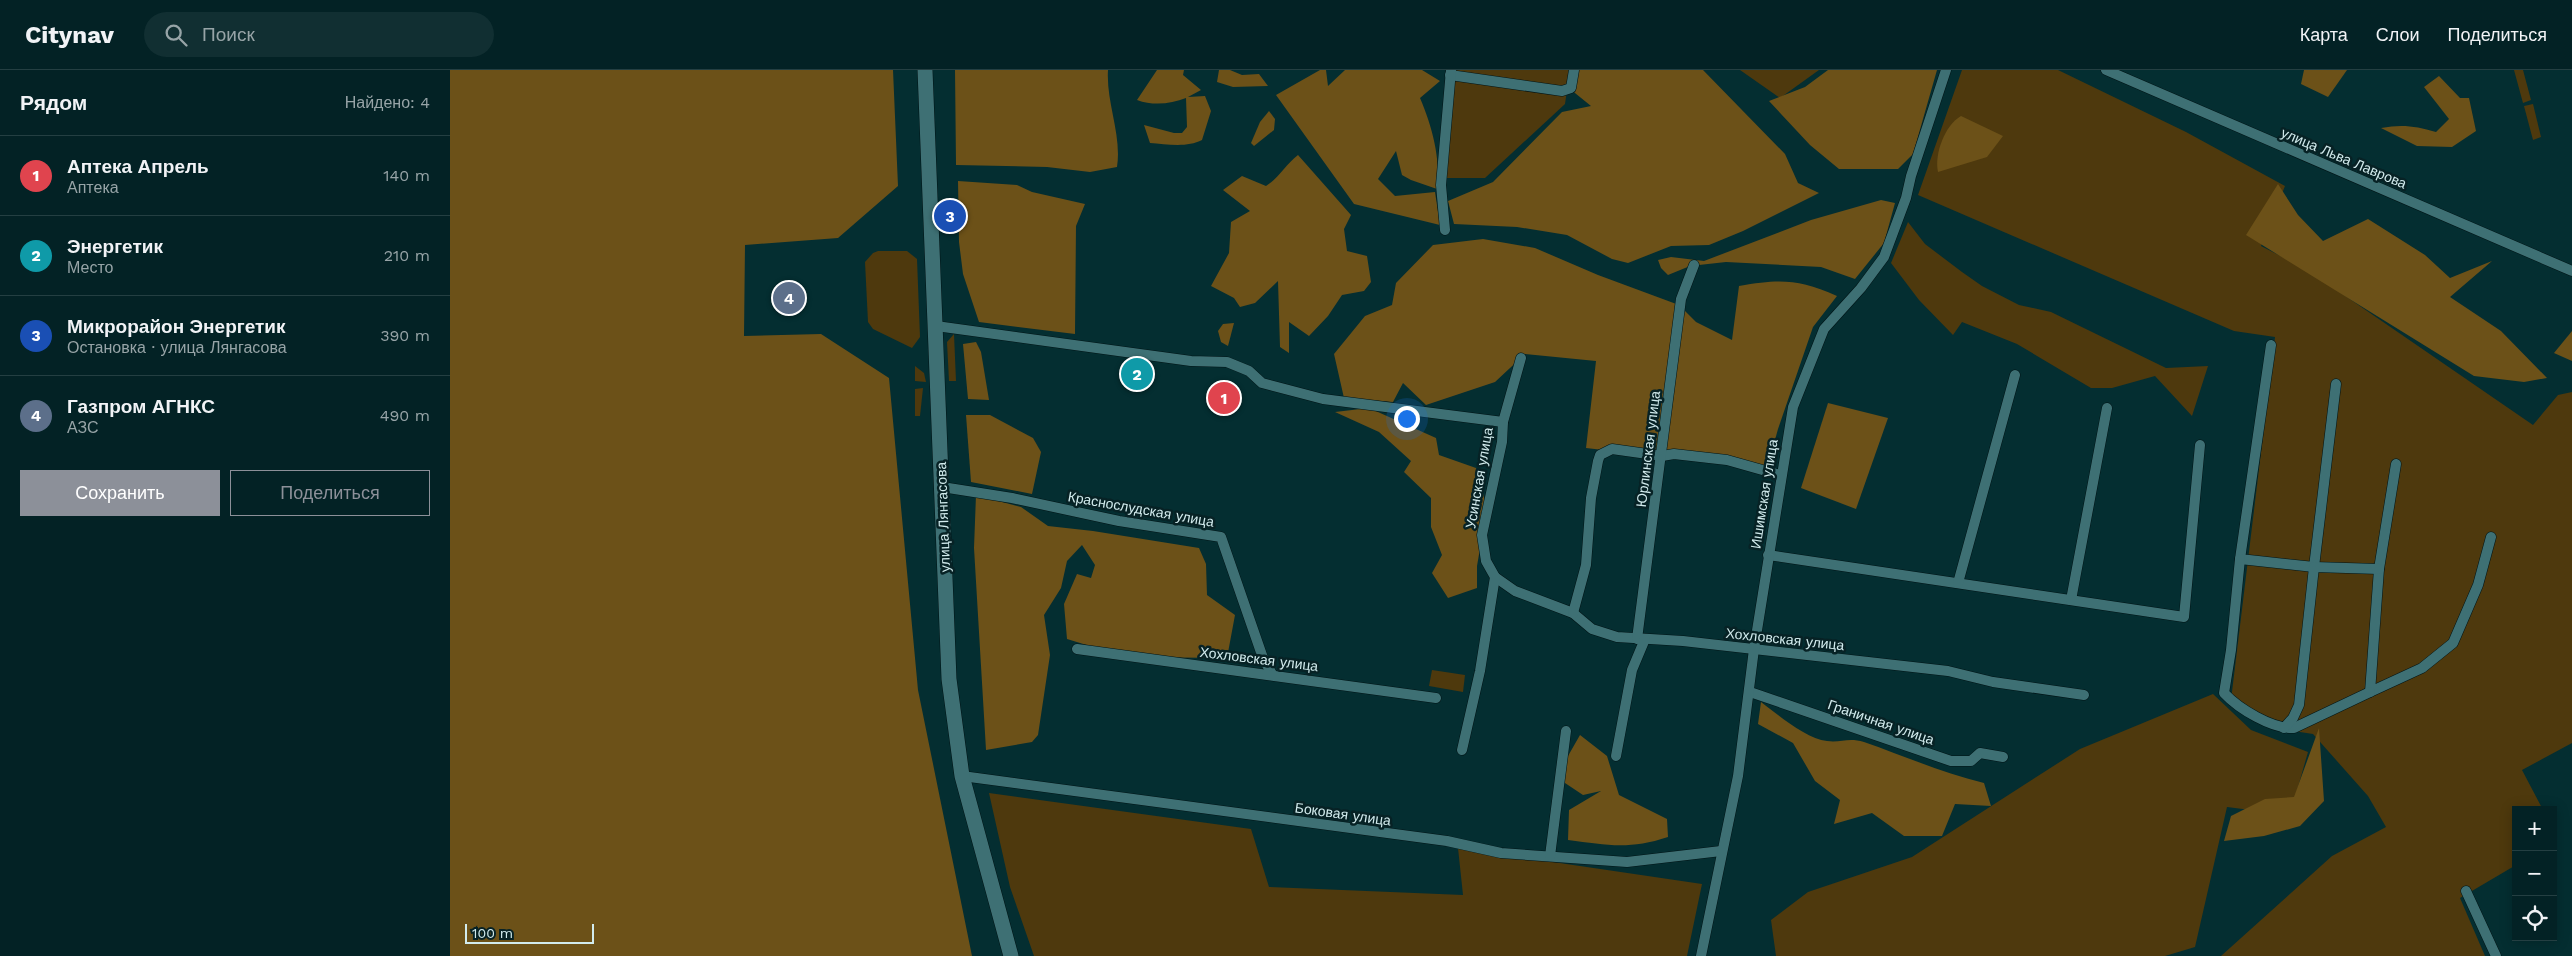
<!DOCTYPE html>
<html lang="ru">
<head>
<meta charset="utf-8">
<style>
	:root { --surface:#032225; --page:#112f32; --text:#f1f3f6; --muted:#97a4a7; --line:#243f42; --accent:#8c9099 }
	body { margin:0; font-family:"Work Sans",sans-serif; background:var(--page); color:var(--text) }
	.controls { position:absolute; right:15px; bottom:15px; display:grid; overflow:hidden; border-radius:0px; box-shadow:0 2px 12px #0003 }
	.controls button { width:45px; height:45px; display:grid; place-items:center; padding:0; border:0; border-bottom:1px solid var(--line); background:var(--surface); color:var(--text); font:25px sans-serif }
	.scale { position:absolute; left:15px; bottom:12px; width:129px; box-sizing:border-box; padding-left:5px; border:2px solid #d2ebed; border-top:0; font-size:14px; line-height:18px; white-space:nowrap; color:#d2ebed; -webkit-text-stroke:4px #072225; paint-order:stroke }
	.you { position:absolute; left:956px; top:348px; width:18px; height:18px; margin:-12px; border:4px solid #fff; border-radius:50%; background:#1a73e8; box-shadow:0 0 0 8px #1a73e833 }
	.badge { display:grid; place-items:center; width:32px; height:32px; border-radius:50%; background:var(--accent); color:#fff; font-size:16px; font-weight:700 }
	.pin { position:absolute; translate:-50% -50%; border:2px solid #fff; box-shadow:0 1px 5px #0006 }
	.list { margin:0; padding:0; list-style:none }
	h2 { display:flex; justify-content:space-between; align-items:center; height:65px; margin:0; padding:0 20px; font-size:21px }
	h2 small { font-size:16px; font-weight:400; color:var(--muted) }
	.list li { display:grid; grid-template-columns:32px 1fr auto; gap:15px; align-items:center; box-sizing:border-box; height:80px; padding:0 20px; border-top:1px solid var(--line) }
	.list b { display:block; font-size:19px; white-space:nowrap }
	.list p { margin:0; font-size:16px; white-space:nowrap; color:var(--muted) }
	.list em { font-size:16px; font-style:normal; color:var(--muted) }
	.actions { display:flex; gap:10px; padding:15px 20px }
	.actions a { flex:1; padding:11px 0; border:1px solid var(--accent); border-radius:0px; text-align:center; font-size:18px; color:var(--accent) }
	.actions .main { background:var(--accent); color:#fff }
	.icon { flex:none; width:28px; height:28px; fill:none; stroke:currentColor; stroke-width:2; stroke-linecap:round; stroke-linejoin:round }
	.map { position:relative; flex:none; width:2122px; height:886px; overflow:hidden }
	header { display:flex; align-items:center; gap:30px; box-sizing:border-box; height:70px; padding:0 25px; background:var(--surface); border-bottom:1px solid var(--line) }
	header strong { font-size:24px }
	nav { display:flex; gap:28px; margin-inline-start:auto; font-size:18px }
	.search { width:350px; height:45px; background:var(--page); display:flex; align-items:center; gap:12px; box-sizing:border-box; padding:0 18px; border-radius:28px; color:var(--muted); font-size:19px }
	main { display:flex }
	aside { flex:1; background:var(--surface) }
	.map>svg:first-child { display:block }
	.green { fill:#4e390d }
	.forest { fill:#6c5118 }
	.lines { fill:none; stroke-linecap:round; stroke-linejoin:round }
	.street-casing { stroke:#001416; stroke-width:11 }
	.secondary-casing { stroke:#001416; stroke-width:16 }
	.street { stroke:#3e7074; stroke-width:10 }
	.secondary { stroke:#3e7074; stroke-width:15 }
	.labels { text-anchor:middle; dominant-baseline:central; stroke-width:5; stroke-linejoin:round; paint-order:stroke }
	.street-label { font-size:14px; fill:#d2ebed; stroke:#072225 }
</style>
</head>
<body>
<header>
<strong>Citynav</strong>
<div class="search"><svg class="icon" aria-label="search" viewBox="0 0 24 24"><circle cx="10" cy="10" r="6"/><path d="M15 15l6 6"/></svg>Поиск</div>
<nav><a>Карта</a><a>Слои</a><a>Поделиться</a></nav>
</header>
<main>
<aside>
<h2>Рядом<small>Найдено: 4</small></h2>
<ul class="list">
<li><span class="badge" style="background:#e0444e">1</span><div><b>Аптека Апрель</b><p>Аптека</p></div><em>140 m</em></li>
<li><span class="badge" style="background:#0f9aa8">2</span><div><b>Энергетик</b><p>Место</p></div><em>210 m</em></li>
<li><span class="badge" style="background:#1a4fb4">3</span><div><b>Микрорайон Энергетик</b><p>Остановка · улица Лянгасова</p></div><em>390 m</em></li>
<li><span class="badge" style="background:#5c6f8a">4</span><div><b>Газпром АГНКС</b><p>АЗС</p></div><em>490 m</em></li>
</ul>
<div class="actions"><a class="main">Сохранить</a><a>Поделиться</a></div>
</aside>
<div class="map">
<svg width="2122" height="886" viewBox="0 0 2122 886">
	<rect width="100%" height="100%" fill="#042e31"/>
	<g class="green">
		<polygon points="1004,0 1120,0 1115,34 1035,108 996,108"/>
		<polygon points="1290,0 1369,0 1330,28"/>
		<polygon points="1512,0 1608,0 1736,62 1835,116 1811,176 1856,199 2083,355 2108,325 2122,322 2122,673 2072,700 2093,740 2066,740 2066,795 2010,828 2035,886 1771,886 1882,786 1936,757 1918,726 1863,664 1837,660 1781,630 1825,267 1784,261 1468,125"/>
		<polygon points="2064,0 2073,0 2081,30 2073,33"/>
		<polygon points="2083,34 2091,67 2083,70 2074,36"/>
		<polygon points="1458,152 1475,174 1512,202 1532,216 1569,235 1601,242 1716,298 1758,296 1742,346 1705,306 1662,318 1641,318 1567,274 1512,252 1503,265 1469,230 1441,193"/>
		<polygon points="428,181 457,181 467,189 470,267 462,278 423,259 418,252 415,192 423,183"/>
		<polygon points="504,264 506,311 499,311 497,272"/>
		<polygon points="465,296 474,303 476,312 465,311"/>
		<polygon points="473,318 470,346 465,346 465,319"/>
		<polygon points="982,600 1015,605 1013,622 979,616"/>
		<polygon points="1763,624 1801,660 1858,682 1840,745 1777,737 1745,877 1715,886 1326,886 1321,850 1358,822 1462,787 1630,679"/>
		<polygon points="539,723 801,759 819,817 1013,825 1008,778 1252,814 1237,886 584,886 560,817"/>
	</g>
	<g class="forest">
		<polygon points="0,0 443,0 448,116 388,168 295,175 294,266 371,264 439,308 468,620 522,886 0,886"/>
		<path d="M505,0H658C656,33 672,65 667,97L640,102L597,97L506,95Z"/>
		<path d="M707,0H734L733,5L751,20L738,27L755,26L761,41L752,70C737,78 716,74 700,73L694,55L724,63H732L737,57L736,28C721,34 703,36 687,30Z"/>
		<polygon points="769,0 780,0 792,5 809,4 818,16 783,17 767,12"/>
		<path d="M870,0H876L878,16L895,0H972L990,11L970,28C982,56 991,89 987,119L961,110L952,105L946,81L928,109L945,126L985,122L990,155L904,134L826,25Z"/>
		<polygon points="1120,0 1253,0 1335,84 1348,113 1369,123 1293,161 1259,175 1221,176 1178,193 1162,189 1117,165 1067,157 1004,154 998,131 1043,112 1112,42 1141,36 1120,19"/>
		<polygon points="1378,0 1487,0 1463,84 1448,99 1389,99 1360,75 1319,31 1355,17"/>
		<polygon points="1854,0 1897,0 1878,27 1851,14"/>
		<path d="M1989,6L2010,28H2019L2026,61L2002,77L1967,76L1931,58C1952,54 1966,56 1986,62L1999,49L1974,17Z"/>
		<polygon points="819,41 825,49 824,60 804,76 801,73 810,52"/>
		<path d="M1511,46L1553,66L1537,87L1488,102C1484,84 1495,55 1511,46Z"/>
		<path d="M848,85L901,145L894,159L897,181L917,186L921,212L914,221L892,225L878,246L859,266L839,252V283L830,277L828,211L805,233L790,237L784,228L761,216L779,183L781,152L800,141L773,120L792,106L816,116C829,108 836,94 848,85Z"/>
		<polygon points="508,111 567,115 582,122 635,134 626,156 625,264 529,252 513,204 509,172"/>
		<polygon points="1828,114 1848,145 1873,171 1918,149 1975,185 2000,208 2042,191 2000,227 2051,261 2097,308 2074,312 2024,306 1796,165"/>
		<polygon points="1431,130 1445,133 1434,173 1405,209 1371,197 1276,192 1240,196 1218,205 1211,198 1208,190 1221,187 1254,191 1361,150"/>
		<path d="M1033,169L1085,178L1148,205L1229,235L1246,252L1282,270L1289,216C1330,209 1348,209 1387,226L1363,257L1328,359L1317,399L1136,378L1146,291L1075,284L1045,312L976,335L953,313L943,332L894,328L884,284L915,246L942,235L946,213L983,175Z"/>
		<polygon points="784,253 778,276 771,272 768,261 773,254"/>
		<polygon points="2122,261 2122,291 2104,283"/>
		<polygon points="526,272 531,282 539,330 518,329 513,274"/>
		<polygon points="1378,333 1438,348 1406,439 1351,418"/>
		<polygon points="919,338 986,368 989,385 1026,398 1037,438 1027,496 1027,518 998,528 982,503 992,485 981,457 981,428 954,402 961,391 929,362 885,342"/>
		<polygon points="516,345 540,345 583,368 591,382 582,424 521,412"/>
		<polygon points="526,425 571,437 598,456 643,461 749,478 756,494 757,525 785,545 777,588 676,587 617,569 614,534 627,504 641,508 645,495 632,475 617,491 611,518 594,545 600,585 588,665 582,672 536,680 524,478"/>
		<path d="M1311,632C1327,644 1356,669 1377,671C1391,673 1398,667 1414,672C1454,686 1493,703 1534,713L1541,736L1505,734L1492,766H1454L1422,743L1384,754L1390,730L1365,711L1343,673L1308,654Z"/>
		<polygon points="1869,658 1874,731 1850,756 1814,766 1774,771 1781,746 1815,729 1844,727"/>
		<path d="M1130,665L1157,686L1169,725L1217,749L1218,767C1179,780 1157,775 1118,770L1119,740L1151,721L1133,725L1106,707Z"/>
	</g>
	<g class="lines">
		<defs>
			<g id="street">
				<polyline points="1656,0 2122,201"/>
				<polyline points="1000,5 1112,21 1121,18 1124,0"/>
				<polyline points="995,160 991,115 1001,0"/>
				<polyline points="486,256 741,291 777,292 799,301 812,313 873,329 1053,352"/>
				<polyline points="1821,275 1790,489 1864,497 1886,314"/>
				<polyline points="1946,394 1929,499 1920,622 1972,598 2003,573 2028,515 2041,467"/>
				<polyline points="492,417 562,428 669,451 771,467 813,588 822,604"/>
				<polyline points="1318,485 1734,547 1750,375"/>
				<path d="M1790,489L1781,580L1774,623C1789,639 1822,659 1844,658L1920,622"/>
				<polyline points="1045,507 1065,521 1123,543 1142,559 1167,567 1233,571 1498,601 1543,612 1634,625"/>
				<polyline points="1508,513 1565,305"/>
				<polyline points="1621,530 1657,338"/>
				<polyline points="1123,543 1136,495 1141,428 1148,391 1150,385 1162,379 1212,386 1224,384 1277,390 1330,405"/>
				<polyline points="1187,569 1231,229 1244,195"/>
				<polyline points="627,579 986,628"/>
				<polyline points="1300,622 1501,691 1521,691 1530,683 1553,687"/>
				<polyline points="1834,658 1843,648 1849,635 1864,497 1929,499"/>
				<polyline points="1012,680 1030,601 1045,507 1036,491 1032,465 1052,372 1053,352 1071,288"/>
				<polyline points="1166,686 1182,600 1195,569"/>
				<polyline points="512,706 997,771 1051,783 1177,792 1271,781"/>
				<polyline points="1100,786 1116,661"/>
				<polyline points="2016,821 2046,886"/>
				<polyline points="1251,886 1288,706 1304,579 1343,337 1374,259 1411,218 1434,187 1456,128 1461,106 1496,0"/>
			</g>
			<polyline id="secondary" points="475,0 499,609 512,706 561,886"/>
		</defs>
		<use href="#street" class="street-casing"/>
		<use href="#secondary" class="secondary-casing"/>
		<use href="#street" class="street"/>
		<use href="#secondary" class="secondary"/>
	</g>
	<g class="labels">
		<g class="street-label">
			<text transform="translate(1894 88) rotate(23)">улица Льва Лаврова</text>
			<text transform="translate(1198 379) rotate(-83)">Юрлинская улица</text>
			<text transform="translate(1029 408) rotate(-80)">Усинская улица</text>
			<text transform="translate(1314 424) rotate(-81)">Ишимская улица</text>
			<text transform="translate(691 439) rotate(10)">Краснослудская улица</text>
			<text transform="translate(493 447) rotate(-92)">улица Лянгасова</text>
			<text transform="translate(1335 569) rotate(6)">Хохловская улица</text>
			<text transform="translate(809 589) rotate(7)">Хохловская улица</text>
			<text transform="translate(1431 652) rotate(19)">Граничная улица</text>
			<text transform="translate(893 744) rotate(8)">Боковая улица</text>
		</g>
	</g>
</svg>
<div class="controls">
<button>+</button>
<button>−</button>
<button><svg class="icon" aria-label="locate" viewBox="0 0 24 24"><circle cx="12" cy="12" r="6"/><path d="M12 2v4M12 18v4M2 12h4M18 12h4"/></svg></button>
</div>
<div class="scale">100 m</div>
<div class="you"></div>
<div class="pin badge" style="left:774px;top:328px;background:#e0444e">1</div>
<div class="pin badge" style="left:687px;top:304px;background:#0f9aa8">2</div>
<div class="pin badge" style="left:500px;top:146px;background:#1a4fb4">3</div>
<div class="pin badge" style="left:339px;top:228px;background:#5c6f8a">4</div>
</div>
</main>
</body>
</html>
